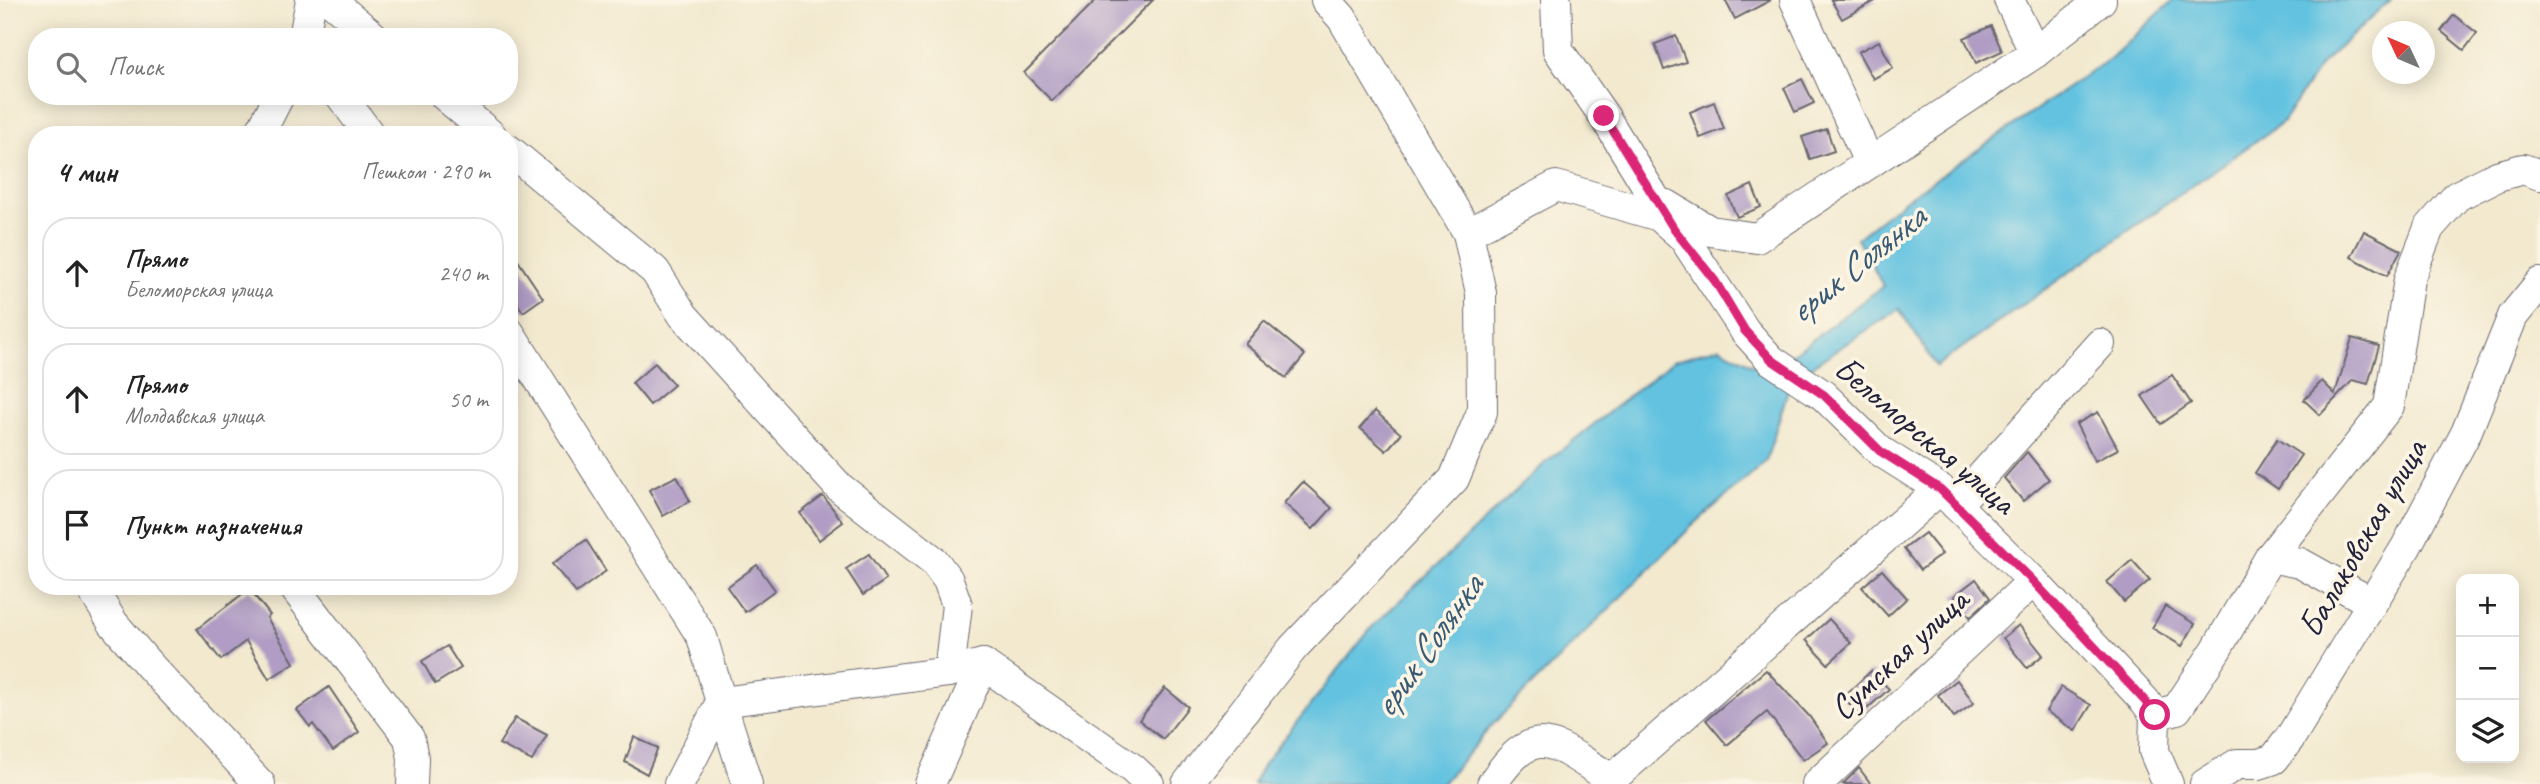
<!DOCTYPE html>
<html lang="ru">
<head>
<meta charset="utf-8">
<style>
	:root { --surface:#fff; --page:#f6f6f6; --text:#222; --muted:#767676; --line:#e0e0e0 }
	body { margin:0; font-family:Caveat,sans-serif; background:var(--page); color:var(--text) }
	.controls { position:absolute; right:21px; bottom:21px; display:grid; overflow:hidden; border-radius:14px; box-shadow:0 4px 18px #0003 }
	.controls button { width:63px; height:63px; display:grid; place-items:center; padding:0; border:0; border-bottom:2px solid var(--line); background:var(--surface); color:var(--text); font:35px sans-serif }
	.compass { position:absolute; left:2372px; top:21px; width:63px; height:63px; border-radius:50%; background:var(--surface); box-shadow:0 4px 18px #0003; rotate:314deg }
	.stop { position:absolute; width:21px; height:21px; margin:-16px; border:5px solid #db2777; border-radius:50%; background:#fff }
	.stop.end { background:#db2777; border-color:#fff; box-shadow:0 2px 7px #0008 }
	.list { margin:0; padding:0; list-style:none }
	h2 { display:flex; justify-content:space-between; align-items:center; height:91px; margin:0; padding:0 28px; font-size:30px }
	h2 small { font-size:23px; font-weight:400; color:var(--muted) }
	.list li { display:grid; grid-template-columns:46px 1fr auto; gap:21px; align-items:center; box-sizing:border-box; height:112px; margin:0 14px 14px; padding:0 14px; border:2px solid var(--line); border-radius:28px }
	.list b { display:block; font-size:26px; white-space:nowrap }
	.list p { margin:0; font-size:23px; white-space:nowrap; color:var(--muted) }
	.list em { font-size:23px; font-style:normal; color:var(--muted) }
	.icon { flex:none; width:38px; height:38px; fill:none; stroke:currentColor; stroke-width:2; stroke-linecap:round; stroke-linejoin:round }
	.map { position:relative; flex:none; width:2540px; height:784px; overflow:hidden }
	.search { position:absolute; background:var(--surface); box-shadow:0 4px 18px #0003; left:28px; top:28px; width:490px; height:77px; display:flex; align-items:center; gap:18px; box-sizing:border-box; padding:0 24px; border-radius:28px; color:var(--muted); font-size:26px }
	.panel { position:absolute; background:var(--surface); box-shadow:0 4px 18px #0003; left:28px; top:126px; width:490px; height:469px; border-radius:28px }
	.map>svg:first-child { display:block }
	.water { fill:#62c2e0; stroke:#42728e; stroke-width:2 }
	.building { fill:#b09cc4 }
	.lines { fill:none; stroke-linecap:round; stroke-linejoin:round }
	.minor-casing { stroke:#6b686f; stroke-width:32 }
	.minor { stroke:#fff; stroke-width:30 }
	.route { stroke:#db2777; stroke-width:9 }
	.labels { text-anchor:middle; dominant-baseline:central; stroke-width:7; stroke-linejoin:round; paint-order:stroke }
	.street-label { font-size:35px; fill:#22223b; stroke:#fcf5e5 }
	.water-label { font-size:37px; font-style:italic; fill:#385a75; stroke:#fcf5e5 }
</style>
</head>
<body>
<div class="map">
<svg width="2540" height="784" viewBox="0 0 2540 784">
	<rect width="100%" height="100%" fill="#fcf5e5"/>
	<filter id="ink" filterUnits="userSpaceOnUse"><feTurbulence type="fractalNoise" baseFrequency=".0143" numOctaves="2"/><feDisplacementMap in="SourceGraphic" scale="14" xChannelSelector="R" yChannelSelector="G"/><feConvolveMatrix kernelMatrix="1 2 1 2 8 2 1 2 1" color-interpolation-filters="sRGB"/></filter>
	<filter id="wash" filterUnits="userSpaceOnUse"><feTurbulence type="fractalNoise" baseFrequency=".00686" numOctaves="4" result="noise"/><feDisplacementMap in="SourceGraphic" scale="28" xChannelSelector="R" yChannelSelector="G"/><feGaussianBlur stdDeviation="1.57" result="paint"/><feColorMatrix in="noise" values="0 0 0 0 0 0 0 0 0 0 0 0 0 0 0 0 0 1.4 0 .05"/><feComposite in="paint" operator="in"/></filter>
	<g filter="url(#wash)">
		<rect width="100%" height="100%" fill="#f2e9cf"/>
		<polygon class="water" points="2173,0 2391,0 2322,63 2283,122 1936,366 1899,309 1791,380 1766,461 1690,528 1492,725 1442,784 1253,784 1265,762 1373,626 1544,464 1673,361 1719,347 1768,373 1883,286 1857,238 1905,200 2111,58"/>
		<g id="blocks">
			<g class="building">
				<polygon points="1096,0 1153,0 1052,101 1024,73"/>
				<polygon points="1725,0 1771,0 1735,19"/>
				<polygon points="1831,0 1877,0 1842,19"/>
				<polygon points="2454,15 2477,33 2464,50 2441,31"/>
				<polygon points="1991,26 2002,51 1976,63 1964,38"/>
				<polygon points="1676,36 1686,62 1664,70 1655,44"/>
				<polygon points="1879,41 1893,68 1873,79 1858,52"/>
				<polygon points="1802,79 1814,103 1795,112 1784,88"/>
				<polygon points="1714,102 1724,129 1700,138 1690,112"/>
				<polygon points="1827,129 1834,151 1810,159 1802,137"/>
				<polygon points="1752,185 1761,207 1737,217 1728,196"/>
				<polygon points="2364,231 2401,250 2387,276 2351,257"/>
				<polygon points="509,247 543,298 523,312 509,291"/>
				<polygon points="1264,321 1305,355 1286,378 1245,344"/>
				<polygon points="2352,338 2379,346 2368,384 2353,380 2320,415 2304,400 2322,381 2335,394"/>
				<polygon points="655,363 674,385 650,405 632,383"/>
				<polygon points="2172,375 2191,403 2161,424 2142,396"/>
				<polygon points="1375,411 1401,434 1386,451 1360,428"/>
				<polygon points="2098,412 2118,449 2095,461 2076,424"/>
				<polygon points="2277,439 2301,455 2278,489 2255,473"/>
				<polygon points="2027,452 2049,479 2023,501 2004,478"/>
				<polygon points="677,476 690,501 663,516 649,490"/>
				<polygon points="1303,482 1332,508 1313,529 1284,503"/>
				<polygon points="823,496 843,522 819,540 800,513"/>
				<polygon points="1925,533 1942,554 1920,570 1904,549"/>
				<polygon points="586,540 606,571 576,593 552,564"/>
				<polygon points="869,554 886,580 863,595 846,569"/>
				<polygon points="2132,560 2150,580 2124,602 2107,582"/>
				<polygon points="757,565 775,590 745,612 727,587"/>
				<polygon points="1882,570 1907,598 1888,616 1862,587"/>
				<polygon points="1976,579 1990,598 1970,617 1954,596"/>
				<polygon points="249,589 270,615 267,618 294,663 269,679 246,641 221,660 197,629"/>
				<polygon points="2165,606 2195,624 2182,646 2152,628"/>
				<polygon points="1829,619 1851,643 1828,664 1806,640"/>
				<polygon points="2019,625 2043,655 2027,668 2003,638"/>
				<polygon points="447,646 461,668 435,684 422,661"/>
				<polygon points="1766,670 1809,716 1828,743 1803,760 1767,712 1727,745 1706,720"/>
				<polygon points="1871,671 1889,689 1860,715 1843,697"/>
				<polygon points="1957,680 1974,703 1954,717 1938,695"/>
				<polygon points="329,687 359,732 333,751 313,724 310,727 297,710"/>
				<polygon points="2061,687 2091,705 2075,731 2046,711"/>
				<polygon points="1165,688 1188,707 1163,739 1139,720"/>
				<polygon points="515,718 547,735 532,761 499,744"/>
				<polygon points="634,737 658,748 647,774 625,762"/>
				<polygon points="1859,768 1871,784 1843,784"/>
			</g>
		</g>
	</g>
	<g filter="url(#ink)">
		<use href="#blocks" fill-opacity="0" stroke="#6b686f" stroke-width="2"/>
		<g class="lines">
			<defs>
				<g id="minor">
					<polyline points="330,0 374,37"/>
					<polyline points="1556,0 1558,50 1604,116 1671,225"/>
					<polyline points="1795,0 1869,162"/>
					<polyline points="2009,0 2035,53"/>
					<polyline points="304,37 311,0"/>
					<polyline points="341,96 370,135"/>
					<polyline points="445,96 491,135"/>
					<polyline points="259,135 279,96"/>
					<polyline points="509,150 655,271 683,315 839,487 934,561 948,580 957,605 949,672 721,702 747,784"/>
					<polyline points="1667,205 1710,231 1757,238 2035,53 2101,0"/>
					<polyline points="1468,233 1556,186 1659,216 1683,237 1745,331 1771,360 1823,395 1880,451 1940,489 2033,581 2145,701 2155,715 2154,751 2168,784"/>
					<polyline points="509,332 702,637 721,702 679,784"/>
					<polyline points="1956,505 2100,344"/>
					<polyline points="2270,557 2300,563 2372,603"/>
					<polyline points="90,586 113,623 149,665 260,784"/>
					<polyline points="293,586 409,738 413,758 412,784"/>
					<polyline points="949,672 983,664 1132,768 1149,784"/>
					<polyline points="2155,715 2177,709 2216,650 2270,557 2389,406 2409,279 2429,228 2457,196 2497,176 2523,169 2540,175"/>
					<polyline points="930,784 983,664"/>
					<polyline points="1187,784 1293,648 1454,479 1482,412 1481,293 1468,233 1342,18 1326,0"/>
					<path d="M1492,784C1537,716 1555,746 1612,779L1940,489"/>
					<polyline points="1817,784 2033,581"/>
					<polyline points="2205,784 2237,764 2259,764 2274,759 2290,738 2406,547 2466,433 2513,316 2540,283"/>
				</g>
			</defs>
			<use href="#minor" class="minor-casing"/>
			<use href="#minor" class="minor"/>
		</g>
	</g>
	<g class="lines" filter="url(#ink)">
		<polyline class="route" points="1604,116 1674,229 1715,281 1745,331 1772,360 1824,395 1880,451 1940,489 2033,581 2145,701 2155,715"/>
	</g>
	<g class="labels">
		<g class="street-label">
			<text transform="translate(1925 435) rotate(40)">Беломорская улица</text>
			<text transform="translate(2362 538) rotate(-60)">Балаковская улица</text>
			<text transform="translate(1899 654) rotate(-43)">Сумская улица</text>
		</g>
		<g class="water-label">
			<text transform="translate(1856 264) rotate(-39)">ерик Солянка</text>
			<text transform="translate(1427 646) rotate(-55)">ерик Солянка</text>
		</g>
	</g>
</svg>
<div class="controls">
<button>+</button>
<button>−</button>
<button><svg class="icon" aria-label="layers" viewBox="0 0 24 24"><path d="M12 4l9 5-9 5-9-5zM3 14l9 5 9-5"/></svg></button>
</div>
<svg class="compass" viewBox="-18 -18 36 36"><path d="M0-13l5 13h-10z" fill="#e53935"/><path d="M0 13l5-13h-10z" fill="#767676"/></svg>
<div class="stop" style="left:2155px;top:715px"></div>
<div class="stop end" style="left:1604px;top:116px"></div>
<div class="search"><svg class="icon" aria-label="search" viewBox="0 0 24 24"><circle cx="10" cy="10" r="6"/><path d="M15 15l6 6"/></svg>Поиск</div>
<section class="panel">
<h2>4 мин<small>Пешком · 290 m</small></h2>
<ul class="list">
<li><svg class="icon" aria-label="ahead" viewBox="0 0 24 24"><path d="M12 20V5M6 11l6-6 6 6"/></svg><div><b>Прямо</b><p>Беломорская улица</p></div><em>240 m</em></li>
<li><svg class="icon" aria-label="ahead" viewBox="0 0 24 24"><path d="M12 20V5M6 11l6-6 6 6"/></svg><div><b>Прямо</b><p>Молдавская улица</p></div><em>50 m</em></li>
<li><svg class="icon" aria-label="arrive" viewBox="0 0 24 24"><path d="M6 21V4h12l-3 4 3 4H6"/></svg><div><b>Пункт назначения</b></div></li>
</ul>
</section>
</div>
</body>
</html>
